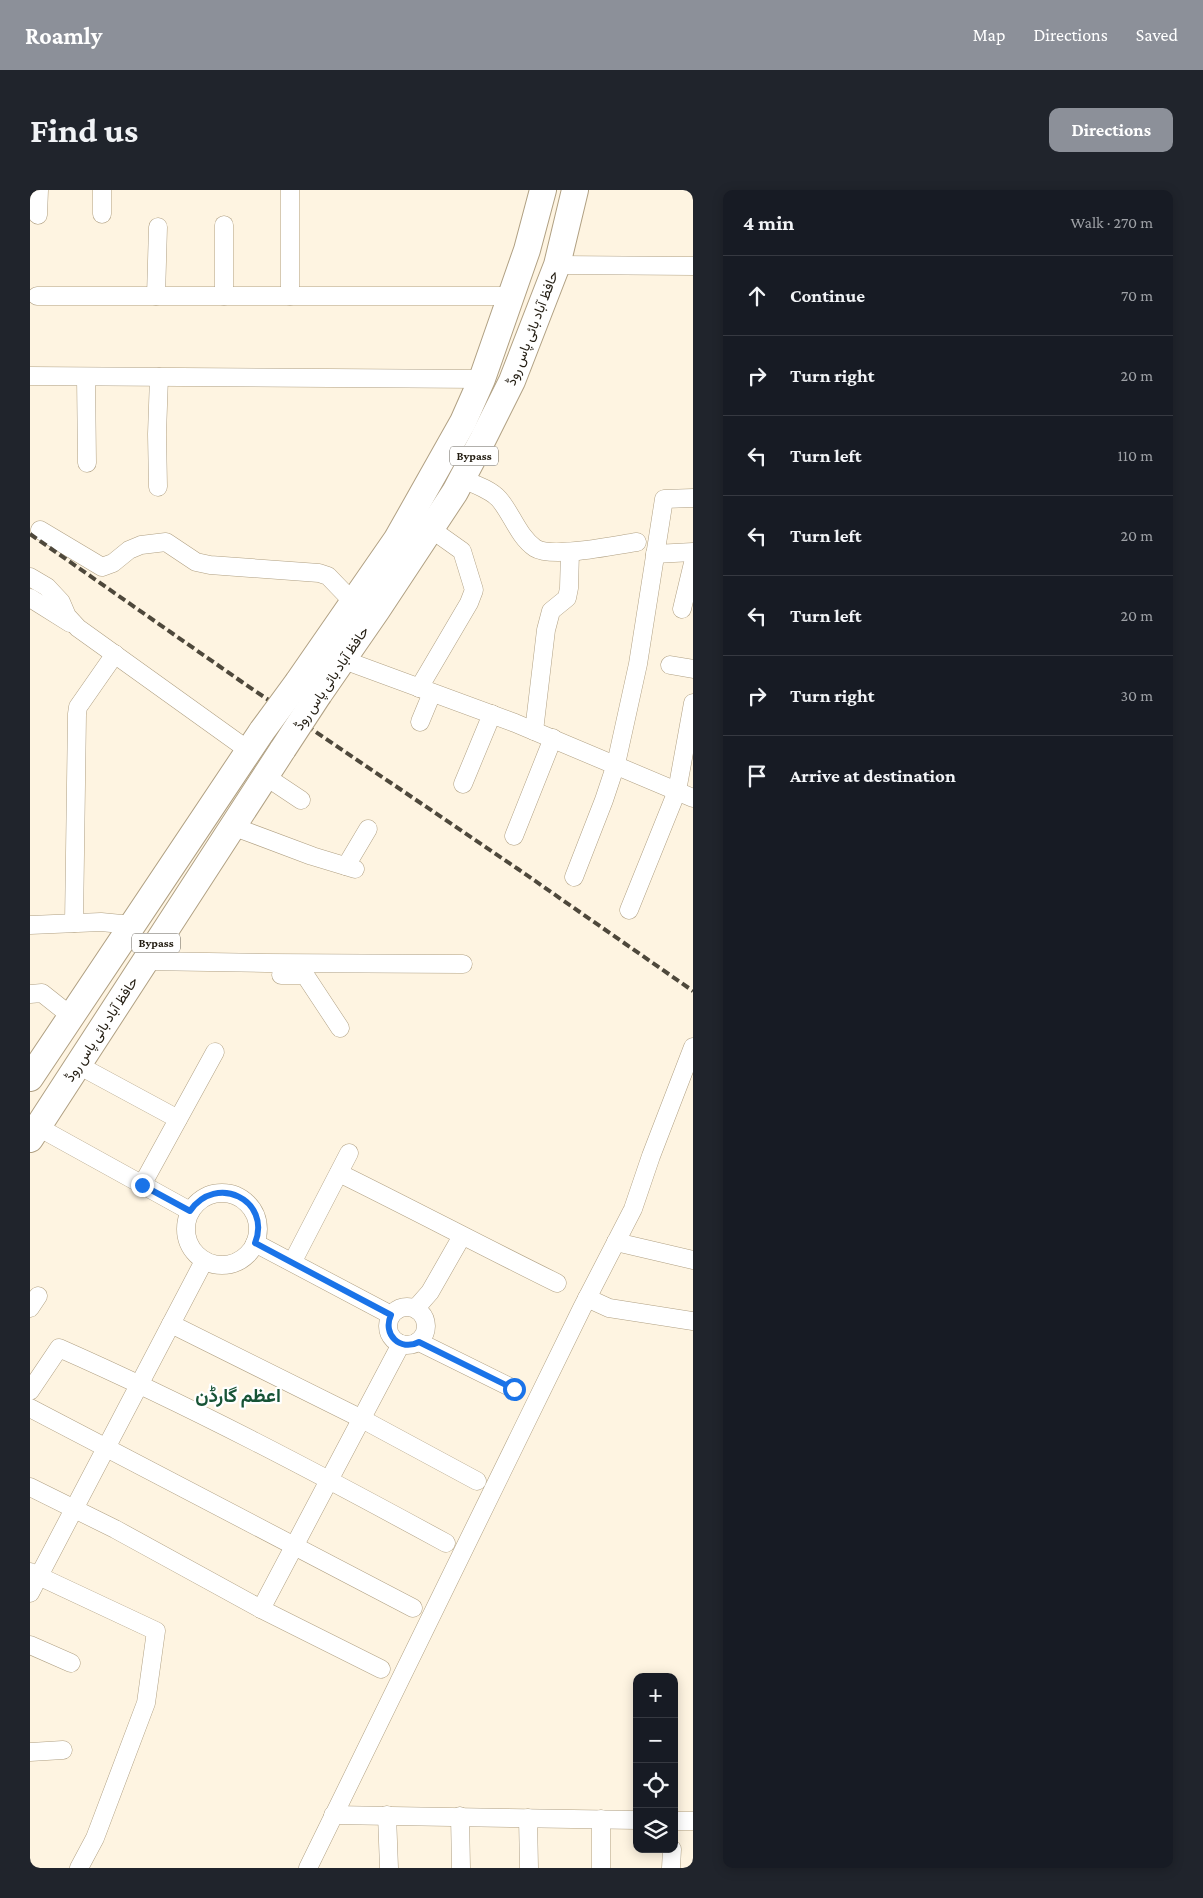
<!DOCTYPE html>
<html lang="en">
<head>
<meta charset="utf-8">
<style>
	:root { --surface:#171b24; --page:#20242c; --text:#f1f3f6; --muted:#9ea1a6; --line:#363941; --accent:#8c9099 }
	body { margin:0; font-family:"Crimson Pro",Vazirmatn,serif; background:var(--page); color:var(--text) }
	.controls { position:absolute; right:15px; bottom:15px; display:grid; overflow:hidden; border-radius:10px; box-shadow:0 2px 12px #0003 }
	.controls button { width:45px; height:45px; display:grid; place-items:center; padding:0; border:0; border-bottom:1px solid var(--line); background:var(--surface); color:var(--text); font:25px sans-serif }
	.stop { position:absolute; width:15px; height:15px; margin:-11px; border:4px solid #1a73e8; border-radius:50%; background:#fff }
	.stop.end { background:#1a73e8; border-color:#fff; box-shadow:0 1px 5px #0008 }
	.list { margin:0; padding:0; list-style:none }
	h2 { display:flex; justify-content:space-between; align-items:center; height:65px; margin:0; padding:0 20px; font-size:21px }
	h2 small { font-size:16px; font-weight:400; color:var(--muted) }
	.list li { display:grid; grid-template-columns:32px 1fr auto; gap:15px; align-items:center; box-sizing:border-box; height:80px; padding:0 20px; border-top:1px solid var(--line) }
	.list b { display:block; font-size:19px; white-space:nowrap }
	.list em { font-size:16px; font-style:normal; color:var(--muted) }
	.icon { flex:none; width:28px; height:28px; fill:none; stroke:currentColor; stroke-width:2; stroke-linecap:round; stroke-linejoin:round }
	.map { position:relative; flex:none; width:663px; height:1678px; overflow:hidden; border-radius:10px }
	header { display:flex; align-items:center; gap:30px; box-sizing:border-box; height:70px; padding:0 25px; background:var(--accent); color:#fff }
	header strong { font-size:24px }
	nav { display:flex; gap:28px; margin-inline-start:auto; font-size:18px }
	.intro { display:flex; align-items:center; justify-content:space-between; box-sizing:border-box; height:120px; padding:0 30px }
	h1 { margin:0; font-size:35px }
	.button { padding:12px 22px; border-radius:10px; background:var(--accent); color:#fff; font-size:18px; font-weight:700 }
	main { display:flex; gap:30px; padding:0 30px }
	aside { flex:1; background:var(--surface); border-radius:10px; box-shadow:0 2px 12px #0003 }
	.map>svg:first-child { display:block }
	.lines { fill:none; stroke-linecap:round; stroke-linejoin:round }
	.minor-casing { stroke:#b0a083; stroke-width:19 }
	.highway-casing { stroke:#b0a083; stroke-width:28 }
	.minor { stroke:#fff; stroke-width:18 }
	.highway { stroke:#fff; stroke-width:26 }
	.rail { stroke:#4e483b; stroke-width:4; stroke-dasharray:8 4; stroke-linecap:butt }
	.highway-bridge-casing { stroke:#b0a083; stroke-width:28; stroke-linecap:butt }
	.highway-bridge { stroke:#fff; stroke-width:26 }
	.route { stroke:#1a73e8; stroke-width:6 }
	.labels { text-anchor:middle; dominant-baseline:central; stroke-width:4.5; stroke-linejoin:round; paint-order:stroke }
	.shield { fill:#fff; stroke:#646058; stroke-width:1 }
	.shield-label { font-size:12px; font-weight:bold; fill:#221c11 }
	.street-label { font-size:14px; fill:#221c11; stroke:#fff }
	.district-label { font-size:19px; font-weight:bold; fill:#185436; stroke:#fff }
</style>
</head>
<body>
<header>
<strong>Roamly</strong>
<nav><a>Map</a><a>Directions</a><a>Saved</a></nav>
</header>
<div class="intro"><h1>Find us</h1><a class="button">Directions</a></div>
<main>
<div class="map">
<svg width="663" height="1678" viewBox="0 0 663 1678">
	<rect width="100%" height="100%" fill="#fef4e1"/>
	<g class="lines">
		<defs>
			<g id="minor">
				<polyline points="72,24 72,0"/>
				<polyline points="8,25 9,0"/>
				<polyline points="194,35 194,106"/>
				<polyline points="527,75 663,76"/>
				<polyline points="7,106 480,106"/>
				<polyline points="126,106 128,37"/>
				<polyline points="260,106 260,0"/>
				<polyline points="0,186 452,189"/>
				<polyline points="56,187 57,273"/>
				<path d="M432,289C444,294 460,299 469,309C482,324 488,346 505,358C522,369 586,355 607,352"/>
				<polyline points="128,297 127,244 129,187"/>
				<polyline points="10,340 72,377 83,373 99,360 111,355 136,352 166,372 180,375 289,383 298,386 324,413"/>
				<polyline points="625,364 663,362"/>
				<polyline points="0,387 17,397 31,412 37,426 48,438 218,560"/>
				<polyline points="0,408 40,433"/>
				<polyline points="652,419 663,373"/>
				<polyline points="303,466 485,533 663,608"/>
				<polyline points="640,475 663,479"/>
				<polyline points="389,498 439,413 444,400 432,361 401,339"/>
				<polyline points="390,532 402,503"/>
				<polyline points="504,541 516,440 521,421 537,408 539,398 540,362"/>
				<polyline points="235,586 271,610"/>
				<polyline points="433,594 462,524"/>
				<polyline points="202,636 282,666 325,679"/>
				<polyline points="484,646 523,548"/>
				<polyline points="316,676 338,639"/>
				<polyline points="544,687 574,610 586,574 608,474 634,309 663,308"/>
				<polyline points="599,720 647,601 663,513"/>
				<polyline points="44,733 47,524 48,517 85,464"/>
				<polyline points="0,735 71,732 102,735"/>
				<polyline points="114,771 236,773 433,774"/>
				<polyline points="251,785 275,785 310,838"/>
				<polyline points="0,804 12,803 41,826"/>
				<polyline points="48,875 148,929"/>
				<polyline points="8,937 160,1021"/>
				<path d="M309,983C382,1019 454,1057 527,1093"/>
				<polyline points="112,995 185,862"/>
				<circle cx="192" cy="1039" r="36"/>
				<polyline points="586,1052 663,1070"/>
				<polyline points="225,1053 361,1125"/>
				<polyline points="263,1071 319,963"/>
				<polyline points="557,1108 579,1118 663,1131"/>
				<circle cx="377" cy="1136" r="19"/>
				<polyline points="0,1118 8,1106"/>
				<polyline points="386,1118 400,1102 432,1046"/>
				<polyline points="141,1134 332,1229 447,1291"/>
				<polyline points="389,1152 484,1199"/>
				<path d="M0,1201L29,1158C161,1216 289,1284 416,1353"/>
				<polyline points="0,1218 383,1418"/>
				<polyline points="0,1297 85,1339 231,1419 351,1479"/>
				<polyline points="0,1382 126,1441 116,1513 65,1648 49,1678"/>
				<polyline points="0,1403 174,1071"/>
				<polyline points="231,1419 371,1154"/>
				<polyline points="0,1455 41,1473"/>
				<polyline points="0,1562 33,1560"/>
				<polyline points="303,1625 607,1630"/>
				<polyline points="357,1625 359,1678"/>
				<polyline points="430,1626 431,1678"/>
				<polyline points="498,1628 499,1678"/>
				<polyline points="644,1631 663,1631"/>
				<polyline points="278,1678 552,1118 603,1019 621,966 663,857"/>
				<polyline points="571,1678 571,1629"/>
				<polyline points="641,1678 642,1659"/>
			</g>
			<g id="highway">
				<polyline points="268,492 367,349 433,232 452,189 497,60 513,0"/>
				<polyline points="289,504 347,420 425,302 453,249 482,191 527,75 545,0"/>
				<polyline points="0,888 232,541"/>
				<polyline points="0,949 253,559"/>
			</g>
		</defs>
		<use href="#minor" class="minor-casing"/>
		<use href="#highway" class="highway-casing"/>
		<use href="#minor" class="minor"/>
		<use href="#highway" class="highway"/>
		<polyline class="rail" points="0,344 212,492 488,679 663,801"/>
		<defs>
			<g id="highway-bridge">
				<polyline points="232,541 268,492"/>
				<polyline points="253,559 289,504"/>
			</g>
		</defs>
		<use href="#highway-bridge" class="highway-bridge-casing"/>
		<use href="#highway-bridge" class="highway-bridge"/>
	</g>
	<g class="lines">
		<path class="route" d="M112,995L160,1021C186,983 242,1010 225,1053L361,1125C352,1144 370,1162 389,1152L484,1199"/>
	</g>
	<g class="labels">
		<g class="shield">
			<rect x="420" y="256.5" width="48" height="19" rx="4"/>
			<rect x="102" y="743.5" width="48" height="19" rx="4"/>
		</g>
		<g class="shield-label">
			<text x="444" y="266">Bypass</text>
			<text x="126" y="753">Bypass</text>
		</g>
		<g class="street-label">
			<text transform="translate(502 138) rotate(-69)">حافظ آباد بائی پاس روڈ</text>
			<text transform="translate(301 488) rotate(-56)">حافظ آباد بائی پاس روڈ</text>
			<text transform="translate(71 839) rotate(-57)">حافظ آباد بائی پاس روڈ</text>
		</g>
		<g class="district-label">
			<text x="208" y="1205">اعظم گارڈن</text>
		</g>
	</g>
</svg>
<div class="controls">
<button>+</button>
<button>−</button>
<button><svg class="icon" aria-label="locate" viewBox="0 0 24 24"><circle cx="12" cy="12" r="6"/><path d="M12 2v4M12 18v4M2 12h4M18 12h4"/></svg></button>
<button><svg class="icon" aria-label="layers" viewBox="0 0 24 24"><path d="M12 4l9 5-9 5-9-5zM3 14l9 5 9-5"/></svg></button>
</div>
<div class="stop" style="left:484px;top:1199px"></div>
<div class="stop end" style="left:112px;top:995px"></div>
</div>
<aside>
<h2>4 min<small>Walk · 270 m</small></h2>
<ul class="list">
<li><svg class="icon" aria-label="ahead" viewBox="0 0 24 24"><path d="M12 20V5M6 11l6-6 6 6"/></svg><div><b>Continue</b></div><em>70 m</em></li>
<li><svg class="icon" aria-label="right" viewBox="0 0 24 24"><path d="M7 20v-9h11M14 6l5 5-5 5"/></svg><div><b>Turn right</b></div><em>20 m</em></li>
<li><svg class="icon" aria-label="left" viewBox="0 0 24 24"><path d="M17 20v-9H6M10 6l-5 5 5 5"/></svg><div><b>Turn left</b></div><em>110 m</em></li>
<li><svg class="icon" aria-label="left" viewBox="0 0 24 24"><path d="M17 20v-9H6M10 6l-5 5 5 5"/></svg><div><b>Turn left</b></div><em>20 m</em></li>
<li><svg class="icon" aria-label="left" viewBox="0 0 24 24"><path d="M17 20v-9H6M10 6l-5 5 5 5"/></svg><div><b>Turn left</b></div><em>20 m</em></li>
<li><svg class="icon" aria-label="right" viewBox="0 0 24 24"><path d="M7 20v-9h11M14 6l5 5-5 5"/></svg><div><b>Turn right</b></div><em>30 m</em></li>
<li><svg class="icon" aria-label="arrive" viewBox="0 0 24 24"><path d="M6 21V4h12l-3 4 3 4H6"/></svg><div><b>Arrive at destination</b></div></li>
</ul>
</aside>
</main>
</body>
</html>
